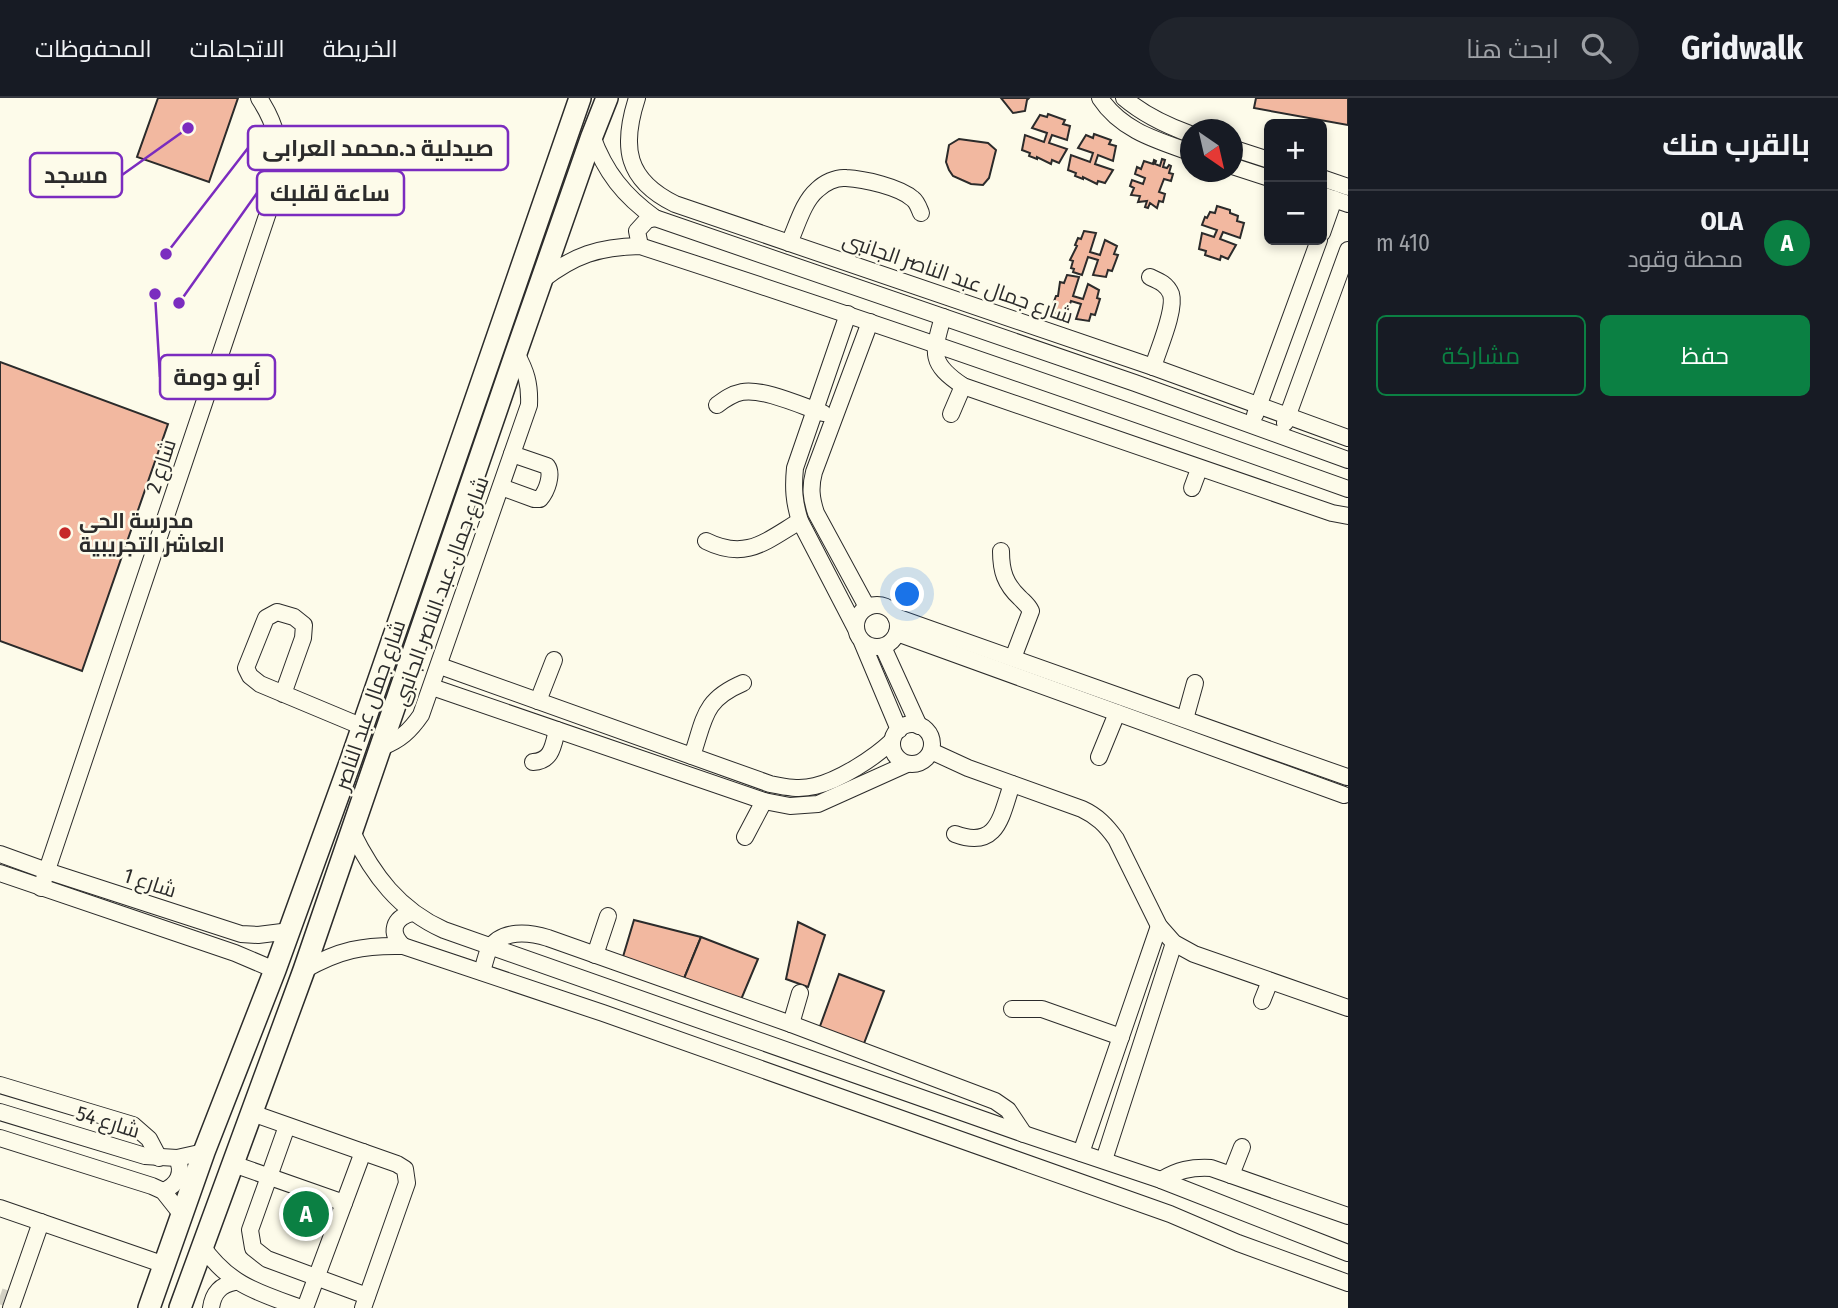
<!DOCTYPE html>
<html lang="ar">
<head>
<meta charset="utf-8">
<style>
	:root { --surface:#171b24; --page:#20242c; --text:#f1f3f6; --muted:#9ea1a6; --line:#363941; --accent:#0b8043 }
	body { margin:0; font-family:"Fira Sans Condensed",Cairo,sans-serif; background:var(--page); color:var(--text); direction:rtl }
	.controls { position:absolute; right:21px; top:21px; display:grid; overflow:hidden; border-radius:10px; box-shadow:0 4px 10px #0003 }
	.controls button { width:63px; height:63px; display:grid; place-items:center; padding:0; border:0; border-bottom:2px solid var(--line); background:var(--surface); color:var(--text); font:35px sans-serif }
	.compass { position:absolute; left:1180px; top:21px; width:63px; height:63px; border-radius:50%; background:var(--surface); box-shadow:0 4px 10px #0003; rotate:146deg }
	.you { position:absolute; left:908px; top:497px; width:24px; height:24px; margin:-18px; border:5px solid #fff; border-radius:50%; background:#1a73e8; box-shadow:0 0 0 10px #1a73e833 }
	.badge { display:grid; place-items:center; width:46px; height:46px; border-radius:50%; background:var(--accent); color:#fff; font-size:23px; font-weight:700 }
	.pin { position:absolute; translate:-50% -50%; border:4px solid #fff; box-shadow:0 2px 7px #0006 }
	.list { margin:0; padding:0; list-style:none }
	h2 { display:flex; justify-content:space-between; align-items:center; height:91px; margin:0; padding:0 28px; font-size:30px }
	h2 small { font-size:23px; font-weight:400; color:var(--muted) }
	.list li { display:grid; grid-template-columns:46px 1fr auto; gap:21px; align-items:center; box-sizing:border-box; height:105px; padding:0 28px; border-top:2px solid var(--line) }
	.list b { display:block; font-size:26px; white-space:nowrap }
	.list p { margin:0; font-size:23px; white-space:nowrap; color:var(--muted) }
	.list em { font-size:23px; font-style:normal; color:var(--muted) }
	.actions { display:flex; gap:14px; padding:21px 28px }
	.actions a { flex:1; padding:16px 0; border:2px solid var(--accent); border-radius:10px; text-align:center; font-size:24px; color:var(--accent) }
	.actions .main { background:var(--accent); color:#fff }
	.icon { flex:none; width:38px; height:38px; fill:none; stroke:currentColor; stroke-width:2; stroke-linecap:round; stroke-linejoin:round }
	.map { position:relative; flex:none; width:1348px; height:1210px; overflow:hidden; direction:ltr }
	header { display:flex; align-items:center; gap:42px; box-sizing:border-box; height:98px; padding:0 35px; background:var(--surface); border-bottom:2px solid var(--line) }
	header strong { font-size:33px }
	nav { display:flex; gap:38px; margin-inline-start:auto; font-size:24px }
	.search { width:490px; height:63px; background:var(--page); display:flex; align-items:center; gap:18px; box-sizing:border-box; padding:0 24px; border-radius:38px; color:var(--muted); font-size:26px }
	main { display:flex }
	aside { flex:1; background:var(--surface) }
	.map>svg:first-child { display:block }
	.building { fill:#f2b8a0; stroke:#2b2b2b; stroke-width:2 }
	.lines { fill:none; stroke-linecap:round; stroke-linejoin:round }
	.minor-tunnel { stroke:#d3d1c4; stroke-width:16; stroke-dasharray:16 8; stroke-linecap:butt }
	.minor-casing { stroke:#2b2b2b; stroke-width:18 }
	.major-casing { stroke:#2b2b2b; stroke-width:24 }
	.minor { stroke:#fdfbea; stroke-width:16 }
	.major { stroke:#fdfbea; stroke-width:21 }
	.poi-dot { fill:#c62828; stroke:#fdfbea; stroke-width:2.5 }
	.labels { text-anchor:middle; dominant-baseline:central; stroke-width:5; stroke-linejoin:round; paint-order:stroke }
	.street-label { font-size:21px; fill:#2b2b2b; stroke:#fdfbea }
	.poi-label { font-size:21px; font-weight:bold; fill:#2b2b2b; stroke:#fdfbea; text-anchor:start }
	.leader { fill:none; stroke:#7b2cbf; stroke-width:2.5 }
	.callout-dot { fill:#7b2cbf; stroke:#fdfbea; stroke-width:2.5 }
	.callout { fill:#fdfbea; stroke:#7b2cbf; stroke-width:2.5 }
	.callout-label { font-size:23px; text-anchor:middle; font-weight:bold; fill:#2b2b2b }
</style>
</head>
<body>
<header>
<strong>Gridwalk</strong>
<div class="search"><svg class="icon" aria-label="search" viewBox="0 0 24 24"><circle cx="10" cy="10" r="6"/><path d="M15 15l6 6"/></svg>ابحث هنا</div>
<nav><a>الخريطة</a><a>الاتجاهات</a><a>المحفوظات</a></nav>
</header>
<main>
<aside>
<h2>بالقرب منك<small></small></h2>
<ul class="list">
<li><span class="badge">A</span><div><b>OLA</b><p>محطة وقود</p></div><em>410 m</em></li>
</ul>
<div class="actions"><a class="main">حفظ</a><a>مشاركة</a></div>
</aside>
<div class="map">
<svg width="1348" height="1210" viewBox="0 0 1348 1210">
	<rect width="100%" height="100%" fill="#fdfbea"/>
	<g class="building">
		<polygon points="158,0 238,0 209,84 137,59"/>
		<polygon points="1001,0 1029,0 1027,2 1025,13 1013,15"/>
		<polygon points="1256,0 1348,0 1348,27 1254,10"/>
		<polygon points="1048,16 1065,22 1063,26 1070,28 1067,42 1052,37 1049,45 1067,51 1059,65 1052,62 1051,66 1037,59 1037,61 1029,58 1030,55 1022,52 1025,37 1044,44 1047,35 1032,30 1040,17 1047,19"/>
		<polygon points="1094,36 1111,42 1109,46 1116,48 1113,63 1098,57 1095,66 1113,72 1105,85 1098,83 1097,86 1083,79 1083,81 1075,78 1076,75 1068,72 1071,57 1090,64 1093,55 1078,50 1086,37 1093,40"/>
		<polygon points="959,41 988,45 996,52 989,80 983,87 971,86 953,78 949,72 946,64 949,47"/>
		<polygon points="1162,61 1165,62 1163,69 1167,70 1169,67 1171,68 1169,75 1173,76 1171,83 1164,81 1159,94 1165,96 1163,104 1159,103 1157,110 1150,105 1148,110 1145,109 1147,103 1138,104 1140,98 1131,97 1134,90 1130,88 1132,82 1143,86 1145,80 1135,76 1137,69 1141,71 1144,63 1153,66 1154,62 1156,63 1155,66 1160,68"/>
		<polygon points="1217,108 1230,112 1230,115 1238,118 1237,123 1244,125 1240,140 1223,134 1220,141 1236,147 1228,161 1221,158 1220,162 1205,157 1206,153 1199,151 1202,135 1214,139 1217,132 1202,127 1205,119 1207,120 1210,114 1215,115"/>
		<polygon points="1084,133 1096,135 1090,154 1100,157 1105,142 1117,148 1114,156 1118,157 1112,173 1108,172 1106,179 1093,177 1098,162 1088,159 1082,177 1073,174 1074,171 1071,170 1073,163 1070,162 1077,148 1075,147 1078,140 1081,141"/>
		<polygon points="1067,177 1079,179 1073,198 1083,201 1088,186 1099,192 1097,200 1100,201 1095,217 1091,216 1089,223 1076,221 1081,206 1071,203 1065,221 1056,218 1057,215 1054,214 1056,207 1053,206 1056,198 1058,198 1060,184 1064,185"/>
		<polygon points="0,264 168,326 82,573 0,543"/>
		<polygon points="634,822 701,839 683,883 622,862"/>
		<polygon points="798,824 825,837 808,889 786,881"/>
		<polygon points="701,839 758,861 740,904 683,883"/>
		<polygon points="839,876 884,893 863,948 819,931"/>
	</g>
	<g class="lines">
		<polyline class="minor-tunnel" points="0,1198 6,1200"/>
		<defs>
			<g id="minor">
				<path d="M637,0C621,49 626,82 675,106L1153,269L1348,340"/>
				<path d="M1100,0C1121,32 1156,42 1190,54"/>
				<path d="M1124,0C1144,17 1165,27 1190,36"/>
				<path d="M592,38C605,74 624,98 655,120L1135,285L1348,362"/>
				<polyline points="1232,50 1269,62"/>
				<polyline points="1232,68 1269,80"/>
				<polyline points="1322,80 1348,89"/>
				<polyline points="1322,97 1348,106"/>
				<polyline points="1322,135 1334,101"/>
				<path d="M789,145C797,128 803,104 817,92C824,85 836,79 846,80C864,81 900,89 913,101C917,104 919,110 921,115"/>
				<polyline points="640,148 637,133 647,122 655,120"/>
				<path d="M1150,179C1159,183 1167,186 1171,196C1176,212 1158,252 1153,269"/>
				<path d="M542,182C575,157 598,149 640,148C877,225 1113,307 1348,391"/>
				<path d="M848,216L795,370C793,390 794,404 800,423L855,529"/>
				<path d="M943,219C932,256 930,266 963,288L1332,415L1348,418"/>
				<path d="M717,307C725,301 732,296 742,294C763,290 802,308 823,315"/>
				<polyline points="951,316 963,288"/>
				<polyline points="1255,317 1319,142"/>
				<polyline points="1285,325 1348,152"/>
				<path d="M501,389L534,401H540C547,393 553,376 547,368L512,356"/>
				<polyline points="1192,390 1199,371"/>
				<path d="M706,443C746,463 766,443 800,423"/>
				<path d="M1001,453C1001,473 1005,486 1020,500C1025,505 1028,507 1031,513L1013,560"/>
				<circle cx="877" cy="528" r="21"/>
				<path d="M867,509L816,415C811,400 810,389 814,374L870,224"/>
				<polyline points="896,519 1347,679"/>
				<polyline points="897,535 1344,697"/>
				<polyline points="862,544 899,632"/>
				<polyline points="883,549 919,628"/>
				<path d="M440,568L770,686C785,689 799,692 815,688C840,682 874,660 892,643"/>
				<polyline points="432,589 764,703 790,708 818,706 907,666"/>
				<polyline points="283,596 303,540 304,527 294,519 277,514 266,520 246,570 250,578 260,586 363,629"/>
				<polyline points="538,603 554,562"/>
				<polyline points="1185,621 1195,585"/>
				<circle cx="912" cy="646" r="20"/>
				<path d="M382,649C400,642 410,633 421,617L529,307C530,286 526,273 516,255"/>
				<path d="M931,653L968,670L1082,711C1097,718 1106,727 1116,741L1159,828L1174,845L1194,856L1348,910"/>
				<path d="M692,658C705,620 703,602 743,585"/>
				<polyline points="1099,659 1117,615"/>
				<path d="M533,664C552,663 553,648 557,632"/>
				<path d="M352,734C373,777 399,812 444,832L1024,1036L1161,1082L1348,1155"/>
				<path d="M955,736C998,752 1001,718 1012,686"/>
				<polyline points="745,739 764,703"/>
				<polyline points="0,756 47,773 241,836 258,837 290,833"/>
				<polyline points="0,775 235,855 275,872"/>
				<path d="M41,790L279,82C280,48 278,29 259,0"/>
				<path d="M403,848C389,835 393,820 412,815"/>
				<polyline points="595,857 608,818"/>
				<path d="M304,872C339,852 363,847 403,848L603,915L1170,1116L1238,1145L1348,1185"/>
				<path d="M482,874C484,867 486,858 489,851C502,831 529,834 548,840L791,926L995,1003L1008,1012L1024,1036"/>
				<polyline points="1262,903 1270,883"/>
				<polyline points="1012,911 1042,911 1121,939"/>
				<polyline points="791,926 800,895"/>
				<polyline points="0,987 133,1027 149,1041 159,1060"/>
				<polyline points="0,1014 145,1058 177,1060 204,1054"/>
				<polyline points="252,1015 397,1066 405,1071 407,1085 363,1210"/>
				<polyline points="287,1028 250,1132 253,1150 267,1161 367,1198"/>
				<polyline points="0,1040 152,1088 163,1093 182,1117"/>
				<polyline points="1081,1055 1159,828"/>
				<polyline points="1104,1062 1174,845"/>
				<polyline points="233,1066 344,1105"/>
				<polyline points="1231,1077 1242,1049"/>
				<path d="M1161,1082C1178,1072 1191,1069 1211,1070L1348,1118"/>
				<path d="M163,1093C178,1087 184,1075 177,1060"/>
				<polyline points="0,1110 165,1167"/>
				<path d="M202,1148C229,1187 259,1195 301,1210"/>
				<polyline points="11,1210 41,1124"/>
				<path d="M211,1210C213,1195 220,1187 235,1184"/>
				<polyline points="305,1210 363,1054"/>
			</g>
			<g id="major">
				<polyline points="149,1210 204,1054 275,872 350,665 580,0"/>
				<polyline points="180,1210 304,872 516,255 592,38 607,0"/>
			</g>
		</defs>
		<use href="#minor" class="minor-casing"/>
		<use href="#major" class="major-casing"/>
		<use href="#minor" class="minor"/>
		<use href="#major" class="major"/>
	</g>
	<circle class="poi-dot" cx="65" cy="435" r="7"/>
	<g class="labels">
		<g class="street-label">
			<text transform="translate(958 180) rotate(19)">شارع جمال عبد الناصر الجانبى</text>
			<text transform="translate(161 368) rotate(-72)">شارع 2</text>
			<text transform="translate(441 493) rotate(-70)">شارع جمال عبد الناصر الجانبى</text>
			<text transform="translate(370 607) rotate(-71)">شارع جمال عبد الناصر</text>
			<text transform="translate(150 785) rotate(18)">شارع 1</text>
			<text transform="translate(108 1024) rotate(17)">شارع 54</text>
		</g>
		<g class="poi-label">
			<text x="79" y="423">مدرسة الحى<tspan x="79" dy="24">العاشر التجريبية</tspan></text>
		</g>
	</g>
	<path class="leader" d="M166 156L248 50M188 30L122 77M179 205L257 95M155 196L160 279"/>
	<g class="callout-dot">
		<circle cx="166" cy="156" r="7"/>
		<circle cx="188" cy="30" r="7"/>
		<circle cx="179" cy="205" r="7"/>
		<circle cx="155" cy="196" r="7"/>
	</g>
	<g class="callout">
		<rect x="248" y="28" width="260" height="44" rx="7"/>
		<rect x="30" y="55" width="92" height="44" rx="7"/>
		<rect x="257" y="73" width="147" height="44" rx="7"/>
		<rect x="160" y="257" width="115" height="44" rx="7"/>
	</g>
	<g class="callout-label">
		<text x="378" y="58">صيدلية د.محمد العرابى</text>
		<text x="76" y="85">مسجد</text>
		<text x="330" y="103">ساعة لقلبك</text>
		<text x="217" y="287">أبو دومة</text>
	</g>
</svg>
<div class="controls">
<button>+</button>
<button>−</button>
</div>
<svg class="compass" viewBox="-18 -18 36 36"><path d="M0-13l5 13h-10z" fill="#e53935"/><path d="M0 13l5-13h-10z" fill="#9ea1a6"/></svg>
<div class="you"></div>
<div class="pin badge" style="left:306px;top:1116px">A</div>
</div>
</main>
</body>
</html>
